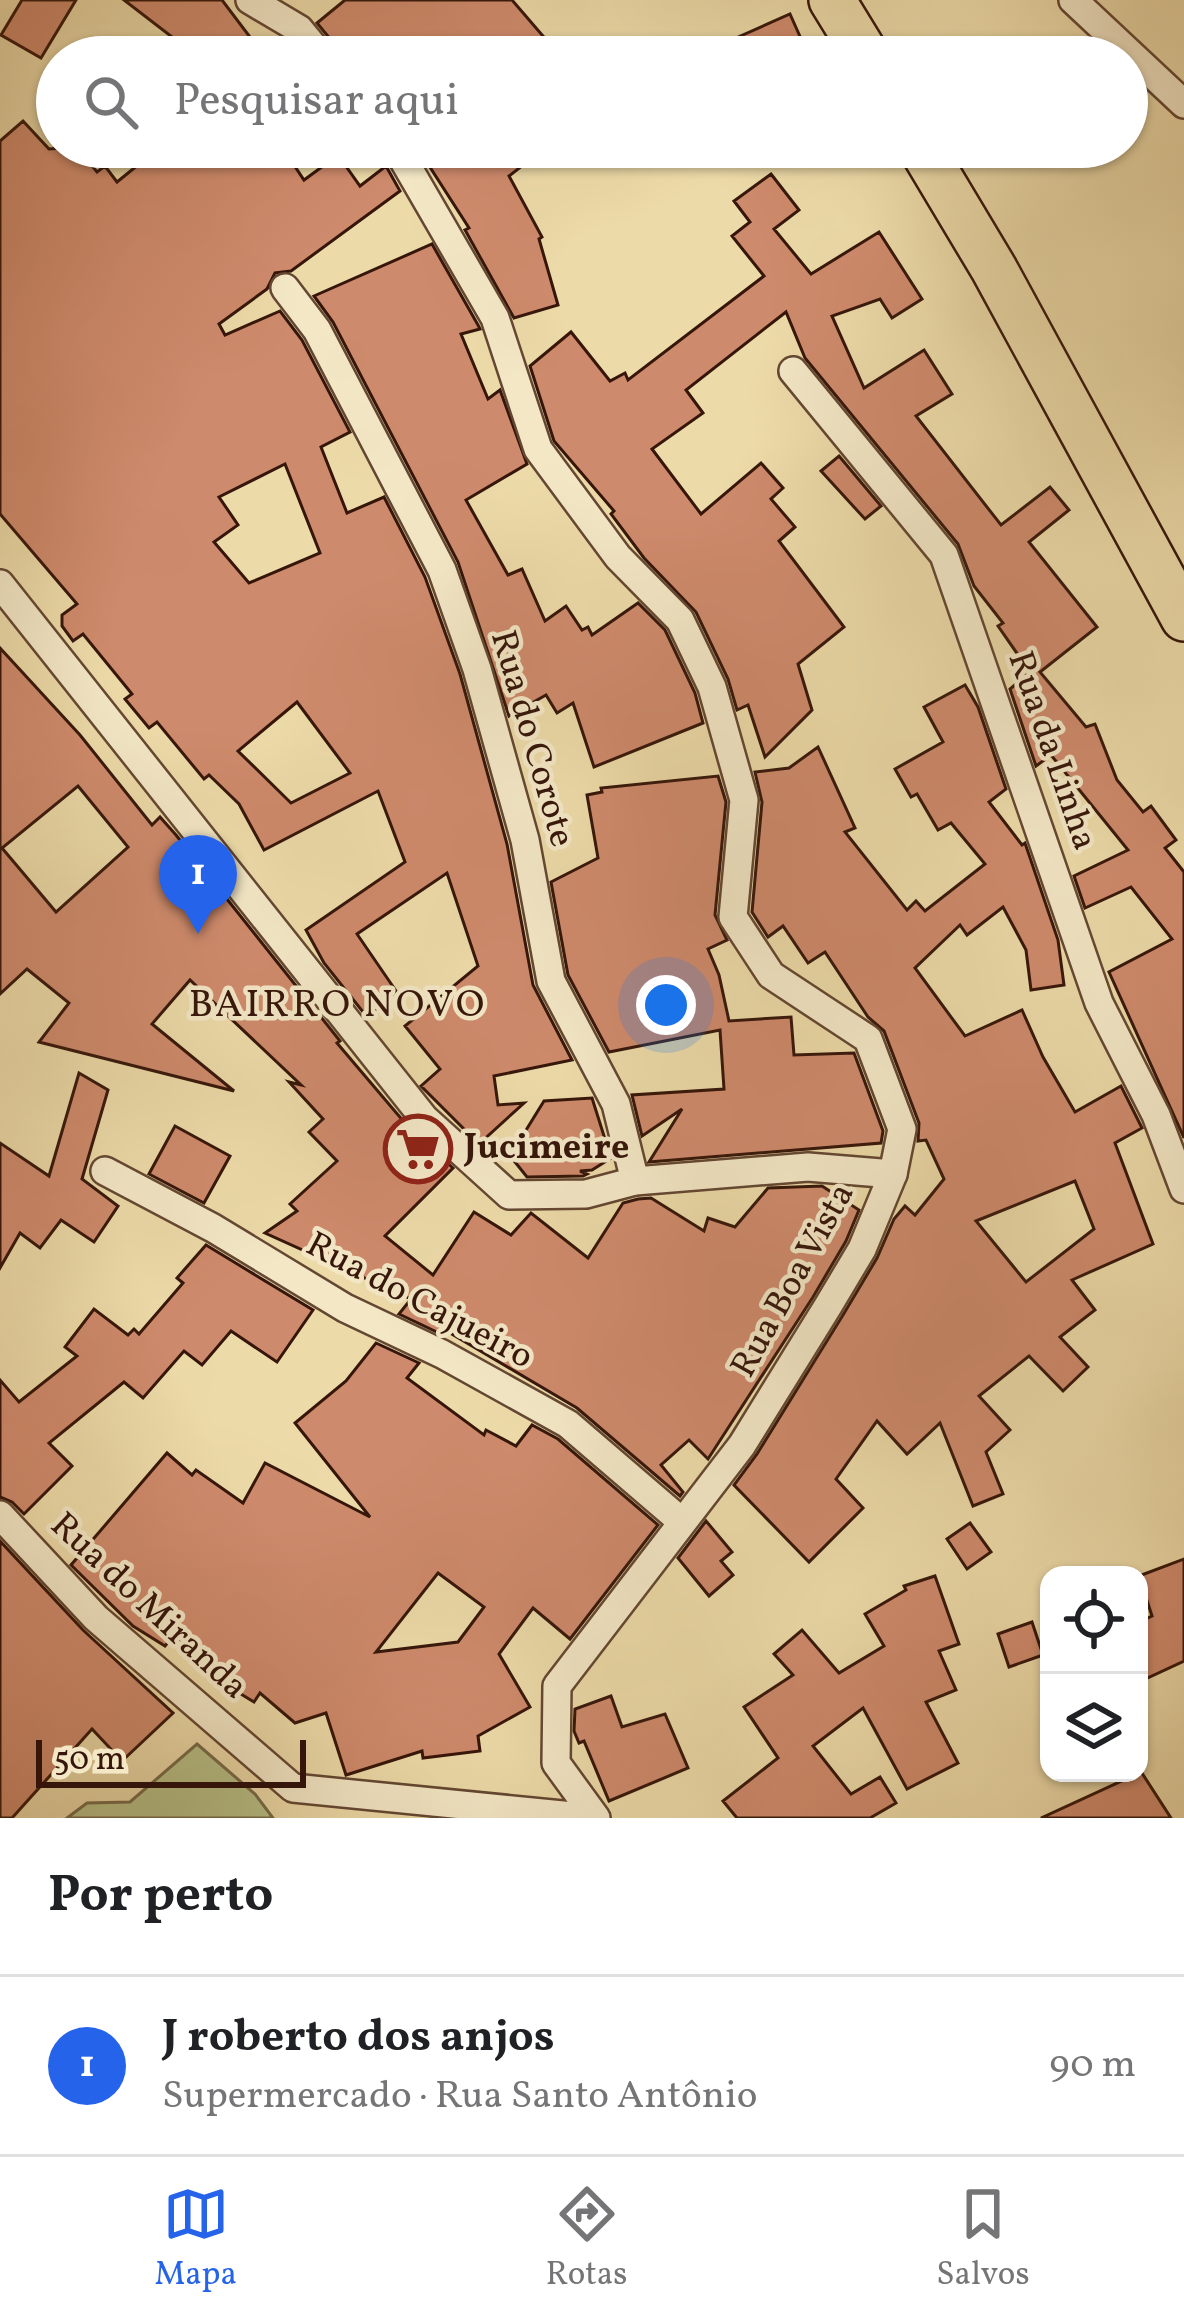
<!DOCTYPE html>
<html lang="pt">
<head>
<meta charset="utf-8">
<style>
	:root { --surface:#fff; --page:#f6f6f6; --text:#202124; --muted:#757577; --line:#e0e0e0; --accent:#2563eb }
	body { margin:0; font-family:Vollkorn,serif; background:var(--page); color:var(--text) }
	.controls { position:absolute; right:36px; bottom:36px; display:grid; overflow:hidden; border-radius:24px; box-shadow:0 3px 9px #0004 }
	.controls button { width:108px; height:108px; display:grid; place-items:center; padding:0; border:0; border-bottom:3px solid var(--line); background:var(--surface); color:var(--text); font:60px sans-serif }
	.scale { position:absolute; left:36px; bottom:30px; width:270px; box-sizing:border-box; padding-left:12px; border:6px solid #36160a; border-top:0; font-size:33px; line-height:42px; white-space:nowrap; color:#36160a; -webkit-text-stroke:9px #f3e7c6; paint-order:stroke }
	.you { position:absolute; left:666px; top:1005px; width:42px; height:42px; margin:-30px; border:9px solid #fff; border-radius:50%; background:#1a73e8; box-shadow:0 0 0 18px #1a73e833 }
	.badge { display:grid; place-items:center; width:78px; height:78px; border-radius:50%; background:var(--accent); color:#fff; font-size:39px; font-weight:700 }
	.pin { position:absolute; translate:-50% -99px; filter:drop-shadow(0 3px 6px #0008) }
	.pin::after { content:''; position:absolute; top:63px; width:42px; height:36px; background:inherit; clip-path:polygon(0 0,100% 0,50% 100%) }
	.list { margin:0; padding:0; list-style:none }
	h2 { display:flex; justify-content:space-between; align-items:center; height:156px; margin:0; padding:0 48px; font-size:51px }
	h2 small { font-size:39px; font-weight:400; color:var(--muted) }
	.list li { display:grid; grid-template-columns:78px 1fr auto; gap:36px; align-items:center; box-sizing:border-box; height:180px; padding:0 48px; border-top:3px solid var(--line) }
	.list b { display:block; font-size:45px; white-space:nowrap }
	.list p { margin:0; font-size:39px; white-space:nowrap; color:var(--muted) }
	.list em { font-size:39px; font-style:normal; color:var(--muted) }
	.icon { flex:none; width:66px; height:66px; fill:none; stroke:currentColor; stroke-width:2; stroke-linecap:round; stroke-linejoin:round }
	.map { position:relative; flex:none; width:1184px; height:1818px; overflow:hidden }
	.search { position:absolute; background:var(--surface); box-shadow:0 3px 9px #0004; left:36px; right:36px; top:36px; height:132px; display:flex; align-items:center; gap:30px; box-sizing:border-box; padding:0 42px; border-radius:66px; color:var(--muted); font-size:45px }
	.sheet { height:336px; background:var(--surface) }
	nav { display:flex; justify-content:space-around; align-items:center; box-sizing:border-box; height:168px; border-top:3px solid var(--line); background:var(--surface); font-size:33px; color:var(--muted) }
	nav a { display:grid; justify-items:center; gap:6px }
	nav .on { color:var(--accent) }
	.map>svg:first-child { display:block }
	.green { fill:#b7c088; stroke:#766b49; stroke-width:3 }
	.building { fill:#ce8a6c; stroke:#36160a; stroke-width:3; fill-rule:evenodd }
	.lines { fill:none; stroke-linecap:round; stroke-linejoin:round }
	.street-casing { stroke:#644732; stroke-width:32 }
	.primary-casing { stroke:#36160a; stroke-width:50 }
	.street { stroke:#f3e7c6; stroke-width:27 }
	.primary { stroke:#ecdaa8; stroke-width:45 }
	.labels { text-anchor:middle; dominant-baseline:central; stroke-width:9; stroke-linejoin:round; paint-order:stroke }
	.street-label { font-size:36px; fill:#36160a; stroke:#f3e7c6 }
	.poi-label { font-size:36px; font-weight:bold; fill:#36160a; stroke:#f3e7c6; text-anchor:start }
	.neighbourhood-label { font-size:39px; letter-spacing:3px; fill:#36160a; stroke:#f3e7c6 }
</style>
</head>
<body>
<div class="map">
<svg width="1184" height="1818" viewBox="0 0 1184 1818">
	<rect width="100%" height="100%" fill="#ecdaa8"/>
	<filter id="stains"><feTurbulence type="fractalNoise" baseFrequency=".00167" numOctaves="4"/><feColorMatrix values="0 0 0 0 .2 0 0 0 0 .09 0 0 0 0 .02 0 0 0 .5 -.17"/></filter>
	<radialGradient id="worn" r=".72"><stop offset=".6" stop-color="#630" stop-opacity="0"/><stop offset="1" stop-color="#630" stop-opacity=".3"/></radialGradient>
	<polygon class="green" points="197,1744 255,1794 273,1818 67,1818 87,1803 130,1802"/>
	<g class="building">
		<polygon points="22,0 76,0 41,58 1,35"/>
		<polygon points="124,0 222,0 265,57 198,57"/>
		<polygon points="345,0 512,0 561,57 340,57 336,46 317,23"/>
		<polygon points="790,14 802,41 766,57 693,57"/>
		<path d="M23,121L49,149L77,147L97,172L105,166L117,182L160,147H282L304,180L338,155L360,186L386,166L400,191L291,271L275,273L267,289L219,324L225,335L280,311L302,340L350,432L321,447L347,513L384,497L425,577L460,674L507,844L533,985L572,1060L494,1076L498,1105L524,1103L479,1144L421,1086L440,1069L405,1026L478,966L447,873L357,934L396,991L367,1017L324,963L306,930L405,862L378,791L264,850L239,804L209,775L204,779L157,722L149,728L125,699L132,694L83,634L73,641L62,626V615L77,604L0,514V141ZM285,464L320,553L249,583L214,542L238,525L219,497ZM297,702L350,773L291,803L238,751Z"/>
		<polygon points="417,147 546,147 509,176 542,237 539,239 558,305 514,318 465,230 469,228"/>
		<polygon points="771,174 799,210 774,229 811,274 879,232 922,299 892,318 880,299 832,316 864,388 924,350 952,394 916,416 1001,525 1050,487 1069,510 1029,542 1097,627 1040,672 1086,727 1095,724 1117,780 1143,812 1151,806 1176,840 1165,848 1184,872 1184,1138 1109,972 1172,939 1131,887 1085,908 1074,876 1128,850 1051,755 1036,766 1010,689 1030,672 998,626 1003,623 974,586 958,544 805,358 786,312 686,390 703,413 652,449 701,514 761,463 783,488 771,499 795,527 779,541 844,627 798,664 812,710 765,757 748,705 737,710 728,679 696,612 644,558 611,514 614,511 554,441 530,366 571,332 610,381 625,373 628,380 764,276 732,236 750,222 734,201"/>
		<polygon points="432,244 478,325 480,329 461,334 488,399 500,390 527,464 466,500 508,575 522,569 545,621 566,606 582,630 588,627 592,635 638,603 665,630 695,693 703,723 594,767 573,703 557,713 546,695 509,716 458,562 333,322 314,296"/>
		<polygon points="839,456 881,506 865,519 821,471"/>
		<path d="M0,648L80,735L152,825L160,817L176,835L340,1041L337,1043L410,1129L453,1168L385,1236L433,1275L474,1212L511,1235L531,1213L588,1258L623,1203L638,1199L651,1198L704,1231L708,1218L735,1227L768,1188L822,1186L859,1210L846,1241L813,1297L708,1459L689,1440L661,1465L683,1492L680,1496L577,1408L445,1330L441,1334L399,1314L411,1299L265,1233L297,1211L290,1204L337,1161L309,1132L323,1119L289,1082L301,1085L190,980L152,1024L234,1091L39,1042L69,1003L27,969L0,994ZM78,786L128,847L56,912L2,848Z"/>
		<path d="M965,685L978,707L1006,789L989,802L1022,845L1025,843L1058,940L1064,985L1031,990L1026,950L1003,907L967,935L960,925L915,968L965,1036L1022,1010L1043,1057L1075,1112L1121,1086L1142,1128L1115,1143L1153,1244L1072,1280L1095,1310L1060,1337L1088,1367L1063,1391L1029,1356L979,1396L1010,1430L986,1452L1003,1494L973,1506L940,1423L907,1454L877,1421L836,1479L863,1508L809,1562L734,1485L757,1454L843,1315L877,1258L894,1219L905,1206L915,1215L944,1179L926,1140L918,1141L919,1123L884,1031L868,1017L825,952L808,963L783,926L768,937L752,912L762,802L755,772L789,768L818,747L855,828L845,832L907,910L916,901L925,911L985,864L951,823L938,830L917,794L911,797L895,769L943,742L924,707ZM1075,1181L1094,1229L1026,1282L976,1221Z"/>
		<polygon points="718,776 726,802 715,915 727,940 708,949 719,975 729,1021 791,1017 794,1055 854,1053 883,1131 881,1143 649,1162 682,1109 642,1136 632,1095 724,1089 720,1030 609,1052 568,975 551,882 598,858 587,795 602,792 601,788"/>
		<polygon points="79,1073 108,1090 82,1179 118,1206 94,1242 61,1220 40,1248 20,1233 0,1268 0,1143 49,1176"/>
		<polygon points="592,1098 611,1158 592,1170 580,1171 587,1174 583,1176 527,1177 499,1142 515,1148 544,1101"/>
		<polygon points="175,1126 230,1156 204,1203 149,1174"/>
		<polygon points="206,1245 313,1310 277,1362 231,1331 202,1365 184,1351 143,1398 124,1382 49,1443 72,1466 24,1514 12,1502 0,1497 0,1380 19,1402 77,1356 65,1347 94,1309 128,1335 134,1329 139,1334 183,1283 177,1278"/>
		<path d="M376,1343L419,1363L407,1378L484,1435L486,1430L516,1446L532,1425L558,1439L658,1525L570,1639L533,1608L499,1654L530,1707L478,1736L480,1751L423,1758L422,1751L346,1775L326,1713L295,1723L260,1693L254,1702L218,1680L175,1634L165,1646L133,1626L71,1565L167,1453L192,1475L196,1470L243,1503L265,1463L370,1517L295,1423L346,1381ZM438,1573L484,1607L458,1642L376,1652Z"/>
		<polygon points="706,1521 732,1552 721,1561 733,1575 709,1596 678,1558"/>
		<polygon points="970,1523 991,1552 967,1569 947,1539"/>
		<polygon points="0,1541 83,1630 173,1713 122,1761 92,1729 12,1818 0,1818"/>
		<polygon points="1184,1559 1184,1661 1139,1682 1139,1622 1152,1616 1139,1576"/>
		<polygon points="935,1576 959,1644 939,1651 956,1690 926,1702 958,1763 907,1789 863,1708 813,1746 851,1794 880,1777 896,1803 870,1818 737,1818 723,1801 778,1758 744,1707 793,1675 774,1654 802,1630 839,1673 884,1646 865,1614 906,1590 904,1586"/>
		<polygon points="1032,1622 1043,1655 1009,1667 998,1634"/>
		<polygon points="611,1696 622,1727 665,1714 688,1768 609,1801 584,1741 579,1743 574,1731 575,1709"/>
		<polygon points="1140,1770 1171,1818 1041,1818 1139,1773"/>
	</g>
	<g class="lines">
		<defs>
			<g id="street">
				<polyline points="250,0 299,29 322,57"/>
				<polyline points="1073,0 1184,104"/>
				<polyline points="396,147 495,318 538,449 618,557 680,620 712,687 744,800 733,917 771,975 868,1039 902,1129 893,1174 862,1249 828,1306 742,1445 557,1686 556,1763 596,1818"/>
				<polyline points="285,288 317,330 442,570 477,669 525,840 551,981 616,1104 635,1181"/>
				<polyline points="793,371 944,555 1099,1003 1156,1115 1184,1189"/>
				<polyline points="0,584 424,1118 509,1195 586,1194 635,1181 808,1167 893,1174"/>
				<polyline points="105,1171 213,1228 345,1308 442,1354 568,1424 681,1521"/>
				<polyline points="0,1515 96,1618 293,1788 593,1818"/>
			</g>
			<g id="primary">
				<polyline points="832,0 867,57"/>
				<polyline points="921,147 994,269 1184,618"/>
			</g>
		</defs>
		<use href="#street" class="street-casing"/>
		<use href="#primary" class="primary-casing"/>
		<use href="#street" class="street"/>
		<use href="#primary" class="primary"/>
	</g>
	<defs>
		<symbol id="supermarket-ring" viewBox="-11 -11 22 22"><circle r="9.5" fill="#f3e7c6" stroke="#8f2418" stroke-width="1.5"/><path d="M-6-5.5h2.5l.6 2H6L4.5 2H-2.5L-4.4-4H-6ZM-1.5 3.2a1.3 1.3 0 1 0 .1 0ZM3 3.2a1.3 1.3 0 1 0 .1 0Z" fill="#8f2418"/></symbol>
	</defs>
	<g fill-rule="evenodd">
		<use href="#supermarket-ring" x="380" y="1111" width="76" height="76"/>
	</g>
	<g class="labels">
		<g class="street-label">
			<text transform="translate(531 739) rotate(74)">Rua do Corote</text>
			<text transform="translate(1051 751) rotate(71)">Rua da Linha</text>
			<text transform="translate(794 1281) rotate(-61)">Rua Boa Vista</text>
			<text transform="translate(419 1302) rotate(28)">Rua do Cajueiro</text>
			<text transform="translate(148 1607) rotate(43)">Rua do Miranda</text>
		</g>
		<g class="poi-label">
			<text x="464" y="1149">Jucimeire</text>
		</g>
		<g class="neighbourhood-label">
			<text x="338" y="1006">BAIRRO NOVO</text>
		</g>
	</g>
	<rect width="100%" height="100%" filter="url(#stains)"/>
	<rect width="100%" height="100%" fill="url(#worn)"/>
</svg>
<div class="controls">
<button><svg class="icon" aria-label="locate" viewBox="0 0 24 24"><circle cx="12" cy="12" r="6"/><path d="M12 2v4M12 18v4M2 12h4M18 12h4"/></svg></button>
<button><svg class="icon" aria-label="layers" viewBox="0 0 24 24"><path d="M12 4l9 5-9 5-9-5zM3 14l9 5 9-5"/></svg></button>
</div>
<div class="scale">50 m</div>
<div class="you"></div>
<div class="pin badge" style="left:198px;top:934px">1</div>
<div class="search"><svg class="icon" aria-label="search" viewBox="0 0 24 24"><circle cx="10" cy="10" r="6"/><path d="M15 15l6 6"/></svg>Pesquisar aqui</div>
</div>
<section class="sheet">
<h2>Por perto<small></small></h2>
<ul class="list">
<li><span class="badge">1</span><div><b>J roberto dos anjos</b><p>Supermercado · Rua Santo Antônio</p></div><em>90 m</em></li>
</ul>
</section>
<nav>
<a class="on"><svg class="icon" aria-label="map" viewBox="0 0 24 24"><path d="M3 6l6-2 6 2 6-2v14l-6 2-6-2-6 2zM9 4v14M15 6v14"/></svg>Mapa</a>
<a><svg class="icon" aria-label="directions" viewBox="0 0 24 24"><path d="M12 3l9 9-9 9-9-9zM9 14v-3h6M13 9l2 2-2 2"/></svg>Rotas</a>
<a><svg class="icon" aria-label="saved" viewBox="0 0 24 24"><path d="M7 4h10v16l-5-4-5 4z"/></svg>Salvos</a>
</nav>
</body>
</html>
